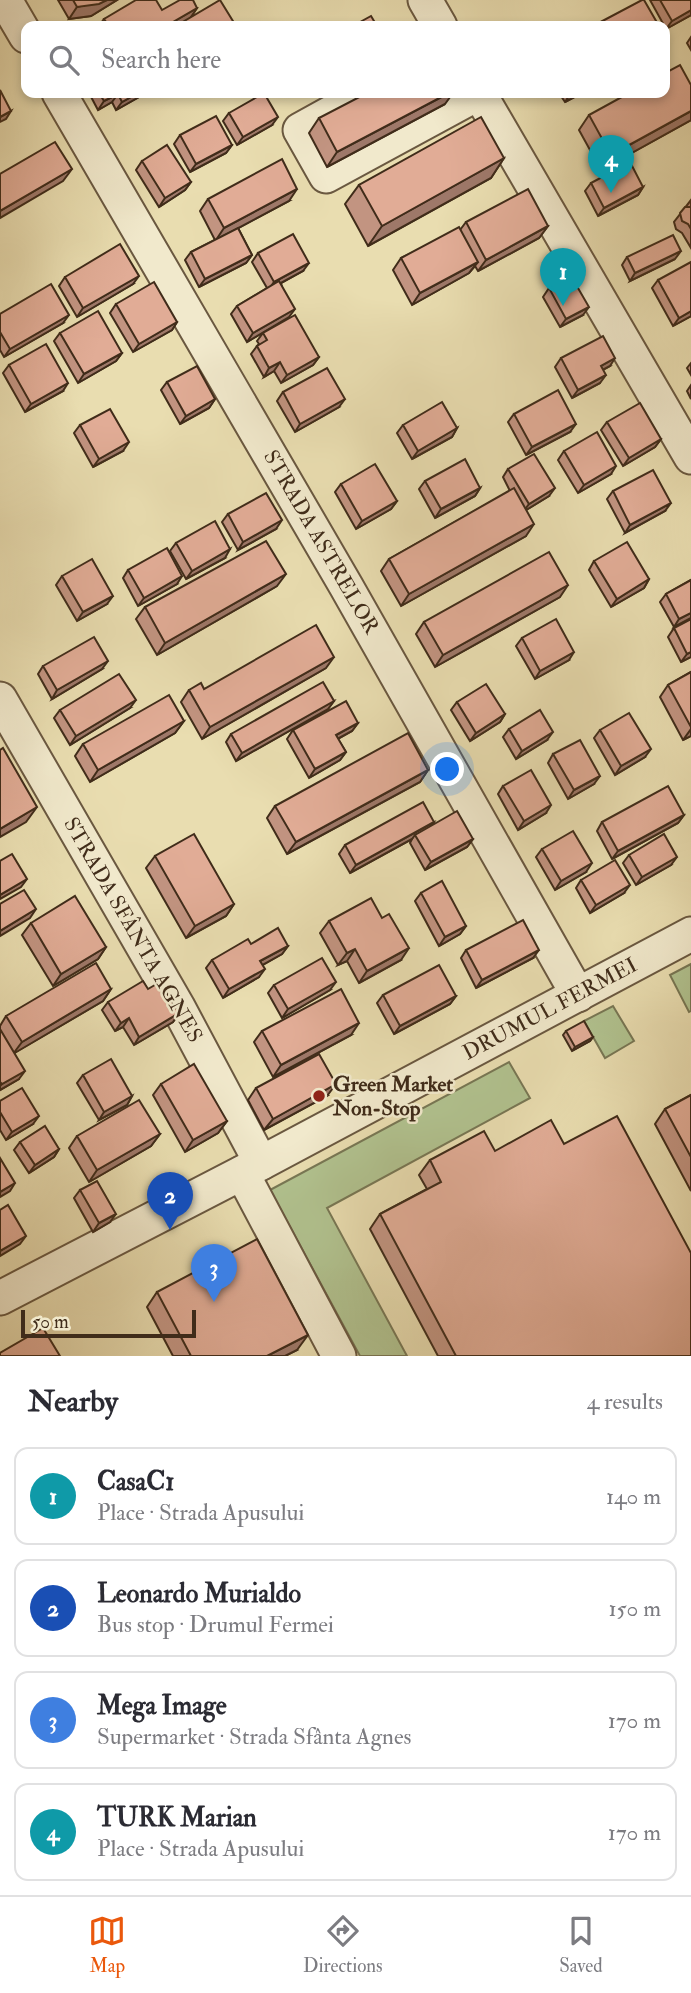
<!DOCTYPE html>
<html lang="en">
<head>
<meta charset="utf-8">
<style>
	:root { --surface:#fff; --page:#f2f2f3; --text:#2b2b33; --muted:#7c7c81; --line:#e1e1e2; --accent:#ea580c }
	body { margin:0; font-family:"IM FELL Double Pica",serif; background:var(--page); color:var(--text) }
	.scale { position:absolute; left:21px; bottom:18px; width:175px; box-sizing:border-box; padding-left:7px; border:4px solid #402c1a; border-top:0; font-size:19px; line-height:24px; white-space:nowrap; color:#402c1a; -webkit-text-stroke:5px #f1e9cc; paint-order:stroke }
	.you { position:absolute; left:448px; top:770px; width:24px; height:24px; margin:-18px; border:5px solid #fff; border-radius:50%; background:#1a73e8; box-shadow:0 0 0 10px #1a73e833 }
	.badge { display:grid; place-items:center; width:46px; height:46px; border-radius:50%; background:var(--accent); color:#fff; font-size:23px; font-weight:700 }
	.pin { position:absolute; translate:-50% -58px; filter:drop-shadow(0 2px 4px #0008) }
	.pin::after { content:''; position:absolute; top:37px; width:24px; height:21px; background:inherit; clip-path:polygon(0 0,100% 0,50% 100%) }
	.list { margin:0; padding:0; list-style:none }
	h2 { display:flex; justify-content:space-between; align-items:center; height:91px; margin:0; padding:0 28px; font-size:30px }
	h2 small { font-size:23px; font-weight:400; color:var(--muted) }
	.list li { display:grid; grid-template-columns:46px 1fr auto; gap:21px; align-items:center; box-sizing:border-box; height:98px; margin:0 14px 14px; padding:0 14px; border:2px solid var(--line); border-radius:14px }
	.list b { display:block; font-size:26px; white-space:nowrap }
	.list p { margin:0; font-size:23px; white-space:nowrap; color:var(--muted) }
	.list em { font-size:23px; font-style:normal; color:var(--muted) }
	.icon { flex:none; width:38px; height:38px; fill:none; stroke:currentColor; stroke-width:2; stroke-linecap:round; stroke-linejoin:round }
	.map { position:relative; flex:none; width:691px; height:1356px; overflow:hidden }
	.search { position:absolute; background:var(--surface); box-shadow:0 4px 10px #0003; left:21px; right:21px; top:21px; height:77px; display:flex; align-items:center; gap:18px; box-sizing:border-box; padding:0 24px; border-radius:14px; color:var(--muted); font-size:26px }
	.sheet { height:539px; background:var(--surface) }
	nav { display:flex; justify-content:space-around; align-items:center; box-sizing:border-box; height:98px; border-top:2px solid var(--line); background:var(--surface); font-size:19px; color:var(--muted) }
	nav a { display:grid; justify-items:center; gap:4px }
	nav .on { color:var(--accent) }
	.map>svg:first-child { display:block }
	.green { fill:#b1c28f; stroke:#787754; stroke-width:2 }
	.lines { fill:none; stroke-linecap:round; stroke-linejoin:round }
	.minor-casing { stroke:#6a5840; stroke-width:37 }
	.minor { stroke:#f1e9cc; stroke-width:33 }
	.wall { fill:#c29481; stroke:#402c1a; stroke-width:2 }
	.shaded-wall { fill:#9e7869; stroke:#402c1a; stroke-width:2 }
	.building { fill:#e1ac96; stroke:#402c1a; stroke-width:2 }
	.poi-dot { fill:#8f2418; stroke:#f1e9cc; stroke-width:2.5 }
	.labels { text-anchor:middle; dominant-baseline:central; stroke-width:5; stroke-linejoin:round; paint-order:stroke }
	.street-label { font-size:21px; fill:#402c1a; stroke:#f1e9cc }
	.poi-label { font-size:21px; font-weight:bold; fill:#402c1a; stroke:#f1e9cc; text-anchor:start }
</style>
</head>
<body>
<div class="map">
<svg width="691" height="1356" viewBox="0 0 691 1356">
	<rect width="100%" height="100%" fill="#e9ddb0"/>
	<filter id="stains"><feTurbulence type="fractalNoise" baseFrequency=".00286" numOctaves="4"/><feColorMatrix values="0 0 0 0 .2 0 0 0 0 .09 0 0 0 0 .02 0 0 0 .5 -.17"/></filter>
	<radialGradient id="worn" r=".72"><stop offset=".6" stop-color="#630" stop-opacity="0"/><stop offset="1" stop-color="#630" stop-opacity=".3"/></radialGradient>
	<g class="green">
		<polygon points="691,964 691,1011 689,1012 670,975"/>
		<polygon points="613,1006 634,1041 605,1058 584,1021"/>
		<polygon points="509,1062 530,1098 327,1208 407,1356 360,1356 270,1190"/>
	</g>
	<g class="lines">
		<defs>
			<g id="minor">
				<polyline points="5,0 26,36"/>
				<polyline points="425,0 440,26"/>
				<polyline points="59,93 346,586 578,995"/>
				<polyline points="367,93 300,130 326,176 479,93"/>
				<polyline points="479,93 691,457"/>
				<polyline points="0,699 178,1007 261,1163"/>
				<polyline points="242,1173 339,1356"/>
				<polyline points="0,1298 261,1163 691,934"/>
			</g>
		</defs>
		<use href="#minor" class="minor-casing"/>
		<use href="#minor" class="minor"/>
	</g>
	<g class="wall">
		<polygon points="58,0 117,0 91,16 69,19"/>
		<polygon points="650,0 691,0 691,15 666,29"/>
		<polygon points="197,8 191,17 236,26 99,26 104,19 162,10"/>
		<polygon points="691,37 691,50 687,43"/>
		<polygon points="691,85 691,120 601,170 579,130 589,115"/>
		<polygon points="89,93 146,93 116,110 112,102 98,110"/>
		<polygon points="559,93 582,93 565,102"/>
		<polygon points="445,104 327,167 309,133 319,118"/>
		<polygon points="229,113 272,125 237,145 223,121"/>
		<polygon points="180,135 232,145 226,153 190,172 174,144"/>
		<polygon points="504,158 491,178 368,246 345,204 359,185"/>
		<polygon points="142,161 191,182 185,190 159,207 136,170"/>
		<polygon points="591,183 643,187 638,195 598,216 585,191"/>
		<polygon points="208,199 289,201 238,228 252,255 246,263 199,287 185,260 191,252 215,240 200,211"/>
		<polygon points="691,200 691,248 682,233 676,229 674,222"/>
		<polygon points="466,222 548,226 539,238 478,271 475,266 469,273 412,305 393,270 401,258 460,230"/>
		<polygon points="258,253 303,271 281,283 289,317 247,342 231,314 237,306 267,288 252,262"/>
		<polygon points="627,257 675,259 630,281 622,265"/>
		<polygon points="65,277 133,284 77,317 59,286"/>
		<polygon points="658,280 691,316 673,326 652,288"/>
		<polygon points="549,288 583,315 560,327 543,297"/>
		<polygon points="116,304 177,322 172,330 133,352 110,313"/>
		<polygon points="0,314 63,323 4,357 0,350"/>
		<polygon points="60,333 122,353 116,361 78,383 54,341"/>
		<polygon points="263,333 319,357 313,365 281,383 274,371 264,377 251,354 257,346 259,344 257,341"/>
		<polygon points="561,358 610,366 603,370 600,383 572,398 555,367"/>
		<polygon points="691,363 691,375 687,368"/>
		<polygon points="9,365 63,391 25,412 3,373"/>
		<polygon points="167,382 215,399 209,408 180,424 161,390"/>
		<polygon points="691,385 691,399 687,391"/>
		<polygon points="283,392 339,407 295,432 277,401"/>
		<polygon points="514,414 570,432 526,455 508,422"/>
		<polygon points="607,422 661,439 655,447 623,466 601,430"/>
		<polygon points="80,425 123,451 93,467 74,433"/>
		<polygon points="403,425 457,428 452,437 412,459 397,433"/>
		<polygon points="564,451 611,474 578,493 558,460"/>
		<polygon points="508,469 549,496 526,510 526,536 401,606 381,571 389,559 510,491 503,477"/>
		<polygon points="425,481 480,488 475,496 435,518 419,489"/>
		<polygon points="341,484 397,501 391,509 356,529 335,492"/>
		<polygon points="613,491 665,511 625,533 607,499"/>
		<polygon points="228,514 276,529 238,550 222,522"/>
		<polygon points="176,543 225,558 186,579 170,551"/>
		<polygon points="594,561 649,579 644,588 611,607 589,570"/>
		<polygon points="128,570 177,584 138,606 123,578"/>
		<polygon points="62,576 107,604 77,621 56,585"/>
		<polygon points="691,580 691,618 674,627 660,602 666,594"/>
		<polygon points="277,586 157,655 136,619 145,607"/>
		<polygon points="560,597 435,667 416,634 424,622"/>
		<polygon points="674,628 691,657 681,662 668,637"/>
		<polygon points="522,638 569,660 535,679 516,646"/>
		<polygon points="43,666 102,669 52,699 38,674"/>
		<polygon points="326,668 202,739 181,702 189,690 204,689"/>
		<polygon points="691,672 691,736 683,740 660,697 668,685"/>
		<polygon points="334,701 328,709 236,761 226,742 231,734"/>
		<polygon points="457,702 505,714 500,722 470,741 451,710"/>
		<polygon points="130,708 70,745 54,718 60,710"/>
		<polygon points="184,721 175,733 90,782 75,756 83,744"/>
		<polygon points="358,723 352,731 338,739 346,752 340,760 309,778 287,739 293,730"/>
		<polygon points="509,729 547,740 516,759 503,737"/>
		<polygon points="600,730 645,757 615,775 594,738"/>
		<polygon points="553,754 594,784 568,799 548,763"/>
		<polygon points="428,770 420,782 287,854 267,818 275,806"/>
		<polygon points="503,786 546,813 518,830 498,794"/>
		<polygon points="684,815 678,823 612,859 597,831 602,822"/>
		<polygon points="434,822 431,826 473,839 467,847 425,870 410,843 412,839 350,873 339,854 345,845"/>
		<polygon points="542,849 586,872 555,890 536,857"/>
		<polygon points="629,855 671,865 636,885 623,863"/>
		<polygon points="155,856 234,904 226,916 186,938 146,868"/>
		<polygon points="581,880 624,893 590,913 576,888"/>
		<polygon points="421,893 466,926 460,934 439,946 415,901"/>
		<polygon points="329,921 401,960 359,983 347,961 338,965 320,933"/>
		<polygon points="31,923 106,947 98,959 53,986 22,935"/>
		<polygon points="251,944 288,946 282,954 263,965 259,977 223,998 206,968 212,960"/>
		<polygon points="466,950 533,958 476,988 461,958"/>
		<polygon points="274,985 330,990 282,1018 268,993"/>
		<polygon points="111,989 103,1001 14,1053 19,1079 0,1090 0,1026 6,1016"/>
		<polygon points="148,989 179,1013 173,1022 134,1045 123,1027 115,1031 102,1010 108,1002"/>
		<polygon points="383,995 456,996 450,1004 394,1034 377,1003"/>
		<polygon points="262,1031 351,1035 273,1077 254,1042"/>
		<polygon points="566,1031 593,1037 590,1041 572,1051 563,1035"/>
		<polygon points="83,1075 132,1096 127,1105 99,1120 77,1083"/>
		<polygon points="161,1084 227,1121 218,1133 185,1152 153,1095"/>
		<polygon points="256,1088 327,1096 264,1130 248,1100"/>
		<polygon points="691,1095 691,1191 655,1124 665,1109"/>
		<polygon points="0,1101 33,1124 6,1140 0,1130"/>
		<polygon points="160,1134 151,1146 89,1182 69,1148 77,1136"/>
		<polygon points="20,1142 59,1149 54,1157 29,1173 14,1150"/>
		<polygon points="564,1144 691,1356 438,1356 370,1229 380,1214 427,1189 419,1175 430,1160 495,1151"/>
		<polygon points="80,1190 110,1222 93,1232 74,1198"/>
		<polygon points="157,1292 297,1350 285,1356 173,1356 147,1307"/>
	</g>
	<g class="shaded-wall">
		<polygon points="107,0 117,0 91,16 69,19 77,7"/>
		<polygon points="197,8 189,20 178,26 166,26"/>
		<polygon points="691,10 691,15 666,29 672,21"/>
		<polygon points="138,93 146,93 116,110 122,102"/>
		<polygon points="449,93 453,93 445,104 327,167 337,152"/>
		<polygon points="571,93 582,93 565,102"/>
		<polygon points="118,94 112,102 98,110 104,101"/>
		<polygon points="11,111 6,119 0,122 0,117"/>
		<polygon points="691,111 691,120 601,170 611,155"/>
		<polygon points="278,117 272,125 237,145 243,137"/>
		<polygon points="232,145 226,153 190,172 196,164"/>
		<polygon points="504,158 491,178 368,246 382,226"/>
		<polygon points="72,169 63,181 0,218 0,211"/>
		<polygon points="191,182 185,190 159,207 165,198"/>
		<polygon points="643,187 638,195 598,216 604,208"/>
		<polygon points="297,189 289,201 216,240 224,228"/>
		<polygon points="548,226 539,238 478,271 486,260"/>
		<polygon points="681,251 675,259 630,281 635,273"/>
		<polygon points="252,255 246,263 199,287 205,279"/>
		<polygon points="478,262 469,273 412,305 420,293"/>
		<polygon points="309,263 303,271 268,290 274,282"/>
		<polygon points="139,276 133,284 77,317 83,308"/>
		<polygon points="589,307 583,315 560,327 566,319"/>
		<polygon points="295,309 289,317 247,342 253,333"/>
		<polygon points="691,311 691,316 673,326 679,318"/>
		<polygon points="69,315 63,323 4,357 10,349"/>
		<polygon points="177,322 172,330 133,352 139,344"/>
		<polygon points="122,353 116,361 78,383 84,374"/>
		<polygon points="319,357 313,365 281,383 287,375"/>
		<polygon points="615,358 610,366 595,374 601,366"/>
		<polygon points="280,362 274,371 264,377 269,368"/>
		<polygon points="606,375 600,383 572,398 578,390"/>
		<polygon points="68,383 63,391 25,412 31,404"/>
		<polygon points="215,399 209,408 180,424 186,416"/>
		<polygon points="345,399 339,407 295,432 300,424"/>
		<polygon points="576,424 570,432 526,455 532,447"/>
		<polygon points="457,428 452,437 412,459 418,451"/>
		<polygon points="661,439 655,447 623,466 629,458"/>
		<polygon points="129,442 123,451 93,467 99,459"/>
		<polygon points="616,466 611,474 578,493 584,485"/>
		<polygon points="480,488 475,496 435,518 441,509"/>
		<polygon points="555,488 549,496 523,512 529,504"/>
		<polygon points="397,501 391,509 356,529 362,521"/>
		<polygon points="671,503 665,511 625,533 630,525"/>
		<polygon points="282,520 276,529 238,550 243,542"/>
		<polygon points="534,524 526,536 401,606 409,594"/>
		<polygon points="230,549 225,558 186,579 192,571"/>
		<polygon points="286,574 277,586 157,655 165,643"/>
		<polygon points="182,576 177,584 138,606 144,598"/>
		<polygon points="649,579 644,588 611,607 617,599"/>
		<polygon points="568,585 560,597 435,667 443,655"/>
		<polygon points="113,596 107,604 77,621 83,612"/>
		<polygon points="691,613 691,618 674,627 679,619"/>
		<polygon points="574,652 569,660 535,679 540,671"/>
		<polygon points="691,652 691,657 681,662 687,654"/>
		<polygon points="334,657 326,668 202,739 210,727"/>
		<polygon points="108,661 102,669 52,699 57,690"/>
		<polygon points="136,700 130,708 70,745 76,736"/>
		<polygon points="334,701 328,709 236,761 242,753"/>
		<polygon points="505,714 500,722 470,741 476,733"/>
		<polygon points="184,721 175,733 90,782 98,770"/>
		<polygon points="358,723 352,731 330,743 336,735"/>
		<polygon points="691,729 691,736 683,740"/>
		<polygon points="553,732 547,740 516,759 522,751"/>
		<polygon points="651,749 645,757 615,775 621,766"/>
		<polygon points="346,752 340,760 309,778 315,769"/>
		<polygon points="428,770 420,782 287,854 296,842"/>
		<polygon points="600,776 594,784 568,799 574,790"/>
		<polygon points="551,805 546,813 518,830 524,821"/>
		<polygon points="37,807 26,822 0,837 0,829"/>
		<polygon points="684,815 678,823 612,859 618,851"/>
		<polygon points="434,822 428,830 415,835 412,839 350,873 356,865"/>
		<polygon points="473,839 467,847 425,870 431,862"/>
		<polygon points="677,857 671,865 636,885 642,877"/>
		<polygon points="592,863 586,872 555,890 561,881"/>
		<polygon points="27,879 21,887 0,899 0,895"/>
		<polygon points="630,885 624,893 590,913 596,905"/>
		<polygon points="234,904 226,916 186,938 195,926"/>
		<polygon points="36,909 30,918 0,936 0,931"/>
		<polygon points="466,926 460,934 439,946 445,937"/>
		<polygon points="288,946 282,954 255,969 260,961"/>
		<polygon points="106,947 98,959 53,986 61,974"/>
		<polygon points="409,948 401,960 359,983 367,971"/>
		<polygon points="355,949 347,961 338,965 347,953"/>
		<polygon points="539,950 533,958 476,988 482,980"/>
		<polygon points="265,969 259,977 223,998 229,989"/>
		<polygon points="336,982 330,990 282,1018 288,1009"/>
		<polygon points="111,989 103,1001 13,1054 22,1042"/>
		<polygon points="456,996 450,1004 394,1034 400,1026"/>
		<polygon points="179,1013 173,1022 134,1045 139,1037"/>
		<polygon points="129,1018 123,1027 115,1031 121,1023"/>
		<polygon points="359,1023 351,1035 273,1077 281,1065"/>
		<polygon points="593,1037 590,1041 572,1051 575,1047"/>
		<polygon points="25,1071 19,1079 0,1090 0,1086 2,1084"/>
		<polygon points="336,1084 327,1096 264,1130 273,1119"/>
		<polygon points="132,1096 127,1105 99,1120 104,1112"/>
		<polygon points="39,1116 33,1124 6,1140 12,1132"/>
		<polygon points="227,1121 218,1133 185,1152 193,1140"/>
		<polygon points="160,1134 151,1146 89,1182 97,1170"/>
		<polygon points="59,1149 54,1157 29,1173 35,1165"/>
		<polygon points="15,1183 10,1191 0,1197 0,1192"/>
		<polygon points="116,1214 110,1222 93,1232 99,1223"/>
		<polygon points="26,1236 20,1244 0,1256 0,1251"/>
		<polygon points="308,1335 297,1350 285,1356 267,1356"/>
	</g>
	<g class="building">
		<polygon points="73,0 107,0 99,4 77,7"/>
		<polygon points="136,0 156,0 162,10 180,0 193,0 197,8 166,26 109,26 104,19"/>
		<polygon points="220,0 236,26 176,26"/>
		<polygon points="642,0 644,0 659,26 593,26"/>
		<polygon points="660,0 691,0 691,10 672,21"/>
		<polygon points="371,16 377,26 353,26"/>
		<polygon points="680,65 691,85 691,111 611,155 589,115 629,93 665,93 665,73"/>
		<polygon points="0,90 11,111 0,117"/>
		<polygon points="99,93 138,93 122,102 118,94 104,101"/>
		<polygon points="264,93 278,117 243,137 229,113"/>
		<polygon points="367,93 449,93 337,152 319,118"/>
		<polygon points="216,116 232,145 196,164 180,135"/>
		<polygon points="481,117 504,158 382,226 359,185"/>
		<polygon points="55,142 72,169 0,211 0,174"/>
		<polygon points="167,145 191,182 165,198 142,161"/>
		<polygon points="282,159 297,189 224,228 208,199"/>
		<polygon points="630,162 643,187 604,208 591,183"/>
		<polygon points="528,189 548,226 486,260 466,222"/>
		<polygon points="685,207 691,207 691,229 688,224 682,221 680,213"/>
		<polygon points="459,227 478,262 420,293 401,258"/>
		<polygon points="238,228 252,255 205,279 191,252"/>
		<polygon points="293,234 309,263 274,282 258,253"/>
		<polygon points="673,235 681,251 635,273 627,257"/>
		<polygon points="120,244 139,276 83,308 65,277"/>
		<polygon points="691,262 691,311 679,318 658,280"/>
		<polygon points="571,276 589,307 566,319 549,288"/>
		<polygon points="279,281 295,309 253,333 237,306"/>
		<polygon points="154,282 177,322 139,344 116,304"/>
		<polygon points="51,284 69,315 10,349 0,332 0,314"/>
		<polygon points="98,311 122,353 84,374 60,333"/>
		<polygon points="295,315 319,357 287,375 280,362 269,368 257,346 267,340 263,333"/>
		<polygon points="603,336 615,358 601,366 606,375 578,390 561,358"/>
		<polygon points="46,344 68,383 31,404 9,365"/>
		<polygon points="197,366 215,399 186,416 167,382"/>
		<polygon points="327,368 345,399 300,424 283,392"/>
		<polygon points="558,390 576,424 532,447 514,414"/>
		<polygon points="442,402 457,428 418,451 403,425"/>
		<polygon points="640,403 661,439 629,458 607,422"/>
		<polygon points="110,409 129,442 99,459 80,425"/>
		<polygon points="597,432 616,466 584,485 564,451"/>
		<polygon points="534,454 555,488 529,504 508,469"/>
		<polygon points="465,459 480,488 441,509 425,481"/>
		<polygon points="375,464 397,501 362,521 341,484"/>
		<polygon points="653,470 671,503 630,525 613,491"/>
		<polygon points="514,488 534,524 409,594 389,559"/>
		<polygon points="266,493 282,520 243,542 228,514"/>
		<polygon points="215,521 230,549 192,571 176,543"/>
		<polygon points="266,541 286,574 165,643 145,607"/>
		<polygon points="627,542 649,579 617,599 594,561"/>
		<polygon points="167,548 182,576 144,598 128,570"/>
		<polygon points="549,552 568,585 443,655 424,622"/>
		<polygon points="92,559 113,596 83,612 62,576"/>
		<polygon points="691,580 691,613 679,619 666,594"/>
		<polygon points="556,619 574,652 540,671 522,638"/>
		<polygon points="691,619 691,652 687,654 674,628"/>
		<polygon points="316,625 334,657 210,727 189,690 201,683 204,689"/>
		<polygon points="94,637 108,661 57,690 43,666"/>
		<polygon points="691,672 691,727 668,685"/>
		<polygon points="119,674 136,700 76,736 60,710"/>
		<polygon points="323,682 334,701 242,753 231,734"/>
		<polygon points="486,684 505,714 476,733 457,702"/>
		<polygon points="169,695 184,721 98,770 83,744"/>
		<polygon points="346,701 358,723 336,735 346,752 315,769 293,730"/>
		<polygon points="540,710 553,732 522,751 509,729"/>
		<polygon points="629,713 651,749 621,766 600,730"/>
		<polygon points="408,733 428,770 296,842 275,806"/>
		<polygon points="580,740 600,776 574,790 553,754"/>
		<polygon points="3,748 37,807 0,829 0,750"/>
		<polygon points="531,770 551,805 524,821 503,786"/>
		<polygon points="668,786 684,815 618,851 602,822"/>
		<polygon points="423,802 434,822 356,865 345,845"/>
		<polygon points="457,811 473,839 431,862 415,835"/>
		<polygon points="573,831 592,863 561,881 542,849"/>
		<polygon points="194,834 234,904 195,926 155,856"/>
		<polygon points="664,834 677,857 642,877 629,855"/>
		<polygon points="12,854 27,879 0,895 0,861"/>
		<polygon points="615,860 630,885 596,905 581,880"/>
		<polygon points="442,881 466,926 445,937 421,893"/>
		<polygon points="24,890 36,909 0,931 0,904"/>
		<polygon points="75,896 106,947 61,974 31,923"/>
		<polygon points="371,898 382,918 389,914 409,948 367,971 355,949 347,953 329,921"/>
		<polygon points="523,920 539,950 482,980 466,950"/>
		<polygon points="278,928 288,946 260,961 265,969 229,989 212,960 248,939 251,944"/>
		<polygon points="322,958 336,982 288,1009 274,985"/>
		<polygon points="96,963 111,989 22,1042 6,1016"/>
		<polygon points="439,965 456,996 400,1026 383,995"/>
		<polygon points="143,981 148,989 160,982 179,1013 139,1037 129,1018 121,1023 108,1002"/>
		<polygon points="341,989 359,1023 281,1065 262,1031"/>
		<polygon points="584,1021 593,1037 575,1047 566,1031"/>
		<polygon points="0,1029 25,1071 2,1084 0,1082"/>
		<polygon points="319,1054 336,1084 273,1119 256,1088"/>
		<polygon points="111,1059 132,1096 104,1112 83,1075"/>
		<polygon points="194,1064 227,1121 193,1140 161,1084"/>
		<polygon points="22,1088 39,1116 12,1132 0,1112 0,1101"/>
		<polygon points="691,1095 691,1157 665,1109"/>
		<polygon points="139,1100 160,1134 97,1170 77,1136"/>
		<polygon points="617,1116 691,1253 691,1356 456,1356 380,1214 441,1182 430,1160 484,1131 495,1151 551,1120 564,1144"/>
		<polygon points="45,1126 59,1149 35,1165 20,1142"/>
		<polygon points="0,1158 15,1183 0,1192"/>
		<polygon points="97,1181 116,1214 99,1223 80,1190"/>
		<polygon points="8,1205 26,1236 0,1251 0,1210"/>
		<polygon points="257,1239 308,1335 267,1356 191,1356 157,1292"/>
		<polygon points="43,1328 60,1356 0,1356 0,1353"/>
	</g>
	<circle class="poi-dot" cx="319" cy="1096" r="7"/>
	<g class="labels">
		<g class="street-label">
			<text transform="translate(321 542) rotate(60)">STRADA ASTRELOR</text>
			<text transform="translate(133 930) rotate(60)">STRADA SFÂNTA AGNES</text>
			<text transform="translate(550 1009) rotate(-28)">DRUMUL FERMEI</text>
		</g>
		<g class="poi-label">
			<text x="333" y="1084">Green Market<tspan x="333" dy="24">Non-Stop</tspan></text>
		</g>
	</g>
	<rect width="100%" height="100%" filter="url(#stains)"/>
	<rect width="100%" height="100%" fill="url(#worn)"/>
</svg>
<div class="scale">50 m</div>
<div class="you"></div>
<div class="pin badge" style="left:563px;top:306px;background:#0f9aa8">1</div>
<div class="pin badge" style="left:170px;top:1230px;background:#1a4fb4">2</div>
<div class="pin badge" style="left:214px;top:1302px;background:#3f7fe0">3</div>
<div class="pin badge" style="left:611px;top:193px;background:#0f9aa8">4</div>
<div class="search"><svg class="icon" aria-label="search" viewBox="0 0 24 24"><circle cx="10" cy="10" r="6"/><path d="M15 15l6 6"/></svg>Search here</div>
</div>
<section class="sheet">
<h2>Nearby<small>4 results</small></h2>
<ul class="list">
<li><span class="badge" style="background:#0f9aa8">1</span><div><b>CasaC1</b><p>Place · Strada Apusului</p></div><em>140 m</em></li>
<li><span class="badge" style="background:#1a4fb4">2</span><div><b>Leonardo Murialdo</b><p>Bus stop · Drumul Fermei</p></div><em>150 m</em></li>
<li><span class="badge" style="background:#3f7fe0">3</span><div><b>Mega Image</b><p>Supermarket · Strada Sfânta Agnes</p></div><em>170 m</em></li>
<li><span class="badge" style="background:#0f9aa8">4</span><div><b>TURK Marian</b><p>Place · Strada Apusului</p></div><em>170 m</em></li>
</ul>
</section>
<nav>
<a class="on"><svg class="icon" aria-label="map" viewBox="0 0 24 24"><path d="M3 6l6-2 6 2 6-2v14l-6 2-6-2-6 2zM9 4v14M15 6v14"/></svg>Map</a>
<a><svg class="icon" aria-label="directions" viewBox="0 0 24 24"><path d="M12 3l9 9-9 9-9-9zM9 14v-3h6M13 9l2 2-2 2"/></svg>Directions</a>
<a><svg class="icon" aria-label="saved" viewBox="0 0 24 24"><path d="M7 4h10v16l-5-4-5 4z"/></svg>Saved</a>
</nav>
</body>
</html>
